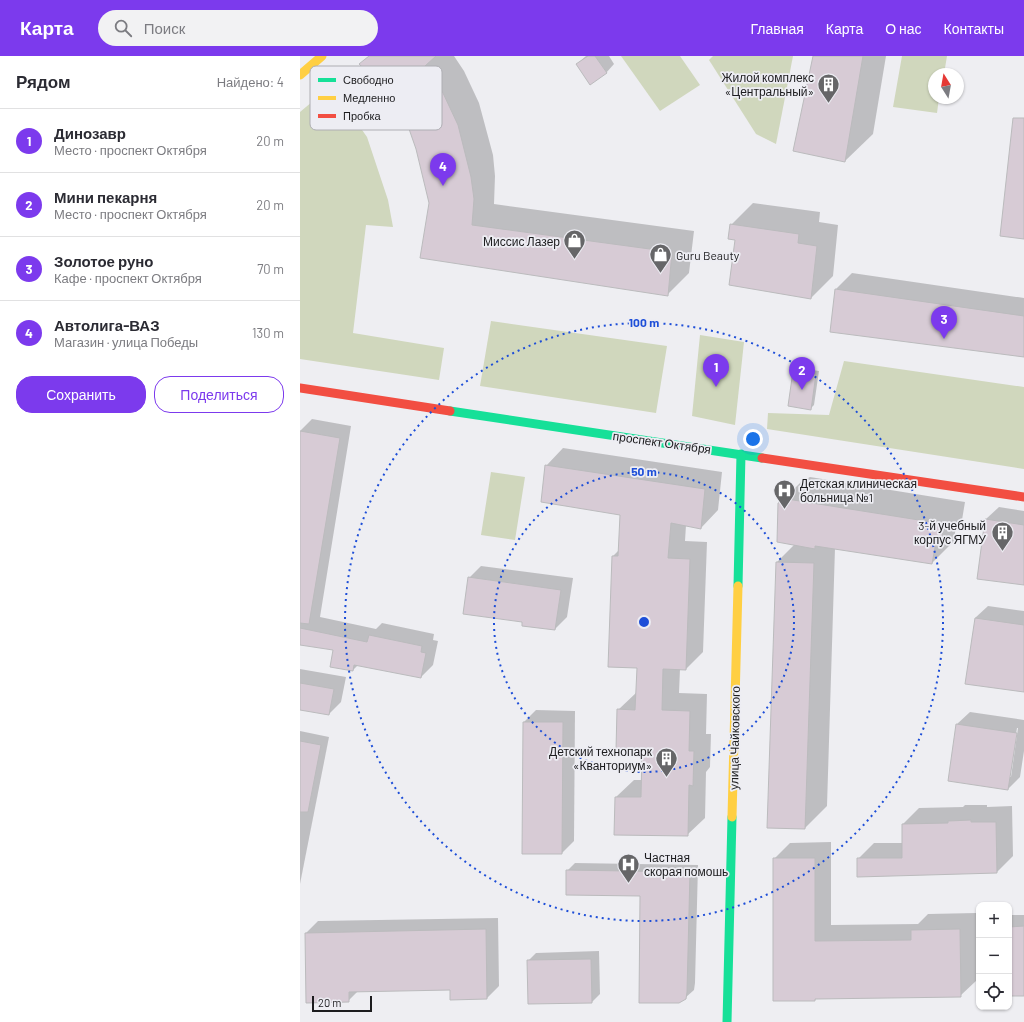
<!DOCTYPE html>
<html lang="ru">
<head>
<meta charset="utf-8">
<style>
	:root { --surface:#fff; --page:#f2f2f3; --text:#2b2b33; --muted:#7c7c81; --line:#e1e1e2; --accent:#7c3aed }
	body { margin:0; font-family:Barlow,sans-serif; background:var(--page); color:var(--text) }
	.controls { position:absolute; right:12px; bottom:12px; display:grid; overflow:hidden; border-radius:8px; box-shadow:0 1px 3px #0004 }
	.controls button { width:36px; height:36px; display:grid; place-items:center; padding:0; border:0; border-bottom:1px solid var(--line); background:var(--surface); color:var(--text); font:20px sans-serif }
	.compass { position:absolute; left:628px; top:12px; width:36px; height:36px; border-radius:50%; background:var(--surface); box-shadow:0 1px 3px #0004; rotate:349deg }
	.scale { position:absolute; left:12px; bottom:10px; width:60px; box-sizing:border-box; padding-left:4px; border:2px solid #1c1c1e; border-top:0; font-size:11px; line-height:14px; white-space:nowrap; color:#1c1c1e; -webkit-text-stroke:3px #ededf3; paint-order:stroke }
	.you { position:absolute; left:453px; top:383px; width:14px; height:14px; margin:-10px; border:3px solid #fff; border-radius:50%; background:#1a73e8; box-shadow:0 0 0 6px #1a73e833 }
	.badge { display:grid; place-items:center; width:26px; height:26px; border-radius:50%; background:var(--accent); color:#fff; font-size:13px; font-weight:700 }
	.pin { position:absolute; translate:-50% -33px; filter:drop-shadow(0 1px 2px #0008) }
	.pin::after { content:''; position:absolute; top:21px; width:14px; height:12px; background:inherit; clip-path:polygon(0 0,100% 0,50% 100%) }
	.list { margin:0; padding:0; list-style:none }
	h2 { display:flex; justify-content:space-between; align-items:center; height:52px; margin:0; padding:0 16px; font-size:17px }
	h2 small { font-size:13px; font-weight:400; color:var(--muted) }
	.list li { display:grid; grid-template-columns:26px 1fr auto; gap:12px; align-items:center; box-sizing:border-box; height:64px; padding:0 16px; border-top:1px solid var(--line) }
	.list b { display:block; font-size:15px; white-space:nowrap }
	.list p { margin:0; font-size:13px; white-space:nowrap; color:var(--muted) }
	.list em { font-size:13px; font-style:normal; color:var(--muted) }
	.actions { display:flex; gap:8px; padding:12px 16px }
	.actions a { flex:1; padding:9px 0; border:1px solid var(--accent); border-radius:16px; text-align:center; font-size:14px; color:var(--accent) }
	.actions .main { background:var(--accent); color:#fff }
	.icon { flex:none; width:22px; height:22px; fill:none; stroke:currentColor; stroke-width:2; stroke-linecap:round; stroke-linejoin:round }
	.map { position:relative; flex:none; width:724px; height:966px; overflow:hidden }
	header { display:flex; align-items:center; gap:24px; box-sizing:border-box; height:56px; padding:0 20px; background:var(--accent); color:#fff }
	header strong { font-size:19px }
	nav { display:flex; gap:22px; margin-inline-start:auto; font-size:14px }
	.search { width:280px; height:36px; background:var(--page); display:flex; align-items:center; gap:10px; box-sizing:border-box; padding:0 14px; border-radius:22px; color:var(--muted); font-size:15px }
	main { display:flex }
	aside { flex:1; background:var(--surface) }
	.map>svg:first-child { display:block }
	.green { fill:#d0d7bd }
	.shadow { fill:#0003; fill-rule:evenodd }
	.building { fill:#d7cbd5; stroke:#bbbbbd }
	.lines { fill:none; stroke-linecap:round; stroke-linejoin:round }
	.fast { stroke:#16e098; stroke-width:9 }
	.slow { stroke:#ffcf43; stroke-width:9 }
	.jam { stroke:#f24e42; stroke-width:9 }
	.ring { fill:none; stroke:#1d4ed8; stroke-width:2; stroke-dasharray:2 4 }
	.labels { text-anchor:middle; dominant-baseline:central; stroke-width:3.5; stroke-linejoin:round; paint-order:stroke }
	.poi-label { font-size:12px; fill:#1c1c1e; stroke:#ededf3; text-anchor:end }
	.street-label { font-size:12px; fill:#1c1c1e; stroke:#ededf3 }
	.key { fill:#ededf3; stroke:#aeaeb3; stroke-width:1 }
	.key-label { font-size:11px; fill:#1c1c1e }
	.centre { fill:#1d4ed8; stroke:#ededf3; stroke-width:2 }
	.ring-label { font-size:12px; text-anchor:middle; font-weight:bold; fill:#1d4ed8; stroke:#ededf3; stroke-width:3.5; stroke-linejoin:round; paint-order:stroke }
</style>
</head>
<body>
<header>
<strong>Карта</strong>
<div class="search"><svg class="icon" aria-label="search" viewBox="0 0 24 24"><circle cx="10" cy="10" r="6"/><path d="M15 15l6 6"/></svg>Поиск</div>
<nav><a>Главная</a><a>Карта</a><a>О нас</a><a>Контакты</a></nav>
</header>
<main>
<aside>
<h2>Рядом<small>Найдено: 4</small></h2>
<ul class="list">
<li><span class="badge">1</span><div><b>Динозавр</b><p>Место · проспект Октября</p></div><em>20 m</em></li>
<li><span class="badge">2</span><div><b>Мини пекарня</b><p>Место · проспект Октября</p></div><em>20 m</em></li>
<li><span class="badge">3</span><div><b>Золотое руно</b><p>Кафе · проспект Октября</p></div><em>70 m</em></li>
<li><span class="badge">4</span><div><b>Автолига-ВАЗ</b><p>Магазин · улица Победы</p></div><em>130 m</em></li>
</ul>
<div class="actions"><a class="main">Сохранить</a><a>Поделиться</a></div>
</aside>
<div class="map">
<svg width="724" height="966" viewBox="0 0 724 966">
	<rect width="100%" height="100%" fill="#eeeef2"/>
	<g class="green">
		<polygon points="321,0 380,0 400,29 360,55"/>
		<polygon points="413,0 493,0 476,88 456,78 409,4"/>
		<polygon points="602,0 647,0 644,18 634,18 634,42 639,42 637,57 593,51"/>
		<polygon points="31,30 67,81 88,144 93,171 66,169 53,277 144,292 139,324 0,303 0,56"/>
		<polygon points="191,265 367,290 356,357 180,330"/>
		<polygon points="400,279 444,286 435,369 392,360"/>
		<polygon points="544,305 724,331 724,413 467,373 468,357 529,359"/>
		<polygon points="191,416 225,421 215,484 181,479"/>
	</g>
	<g class="shadow">
		<polygon points="69,0 154,0 164,15 179,47 193,99 195,120 194,148 394,175 389,217 367,239 121,201 130,147 117,93 109,69 91,38 61,8"/>
		<polygon points="286,0 309,0 314,8 306,17 277,8"/>
		<polygon points="514,0 586,0 573,78 545,105"/>
		<polygon points="453,147 520,156 519,166 538,169 533,220 511,242 436,184 431,169"/>
		<polygon points="552,217 724,242 724,300 536,233"/>
		<polygon points="498,312 519,315 514,349 510,353 494,315"/>
		<polygon points="12,363 51,370 20,561 76,573 82,567 134,578 133,584 138,585 133,609 121,621 58,609 53,614 34,593 0,588 0,375"/>
		<polygon points="263,392 422,416 418,454 401,472 386,469 385,485 407,486 403,596 386,613 380,613 379,637 407,638 406,678 411,678 410,711 406,716 405,762 387,779 316,741 334,724 342,724 343,693 318,654 337,636 338,611 313,500 319,494 321,458 246,410"/>
		<polygon points="510,421 665,446 662,464 656,469 654,485 632,507 535,492 527,750 505,772 477,506 495,488 479,448 501,426"/>
		<polygon points="699,451 724,455 724,528 686,463"/>
		<polygon points="181,510 273,522 267,561 255,573 224,565 169,522"/>
		<polygon points="688,550 724,555 724,633 675,562"/>
		<polygon points="0,613 46,621 41,646 29,658 0,653"/>
		<polygon points="236,654 275,655 274,785 262,797 224,666"/>
		<path d="M670,656L724,664V695L720,721L708,733L657,668ZM717,672H718L711,721H709Z"/>
		<polygon points="0,675 29,681 0,828"/>
		<polygon points="665,749 687,749 687,751 712,750 713,800 697,816 558,820 558,803 574,787 603,787 603,768 619,752 663,751"/>
		<polygon points="531,786 531,869 618,868 628,858 676,857 677,924 660,940 517,942 515,944 474,803 490,787"/>
		<polygon points="275,807 398,809 395,927 394,934 385,942 341,839 267,815"/>
		<polygon points="710,859 724,859 724,939 709,939 709,860"/>
		<polygon points="198,862 199,930 187,942 151,933 58,935 48,945 6,877 18,865"/>
		<polygon points="299,895 300,938 292,946 228,905 236,897"/>
	</g>
	<g class="building">
		<polygon points="69,0 136,0 125,10 143,37 158,69 171,121 174,143 172,169 372,196 368,240 120,202 129,147 116,93 108,70 91,38 59,8"/>
		<polygon points="288,0 295,0 307,17 290,29 276,8"/>
		<polygon points="513,0 563,0 545,106 493,95"/>
		<polygon points="713,62 724,62 724,183 700,180"/>
		<polygon points="430,168 499,178 498,187 517,190 511,243 429,229 435,184 428,183"/>
		<polygon points="535,233 724,260 724,301 530,276"/>
		<polygon points="493,315 516,318 511,354 488,350"/>
		<polygon points="0,375 40,382 9,568 0,567"/>
		<polygon points="245,409 405,433 401,473 371,467 368,502 390,503 386,614 363,613 362,654 390,655 389,695 394,695 393,730 389,729 388,780 314,779 315,741 341,741 342,694 316,694 317,653 335,654 337,612 308,611 312,500 318,500 320,459 241,446"/>
		<polygon points="487,443 644,468 641,487 636,486 632,508 515,490 515,493 477,486 478,447"/>
		<polygon points="685,463 724,469 724,529 677,523"/>
		<polygon points="476,506 514,507 505,773 467,772"/>
		<polygon points="168,521 261,534 255,574 222,570 222,566 163,558"/>
		<polygon points="675,562 724,569 724,636 665,628"/>
		<polygon points="0,572 67,586 69,579 122,590 121,596 126,597 121,622 54,609 53,615 30,611 33,594 0,589"/>
		<polygon points="0,627 34,633 29,659 0,654"/>
		<polygon points="223,666 263,666 262,798 222,798"/>
		<polygon points="656,668 717,677 708,734 648,725"/>
		<polygon points="0,685 21,689 8,756 0,756"/>
		<polygon points="671,764 671,766 696,766 697,817 557,821 557,802 602,802 602,768 648,767 648,765"/>
		<polygon points="473,802 515,802 515,885 611,884 611,874 660,873 661,941 515,943 515,945 473,945"/>
		<polygon points="266,814 390,816 387,936 386,943 379,947 339,947 340,840 266,839"/>
		<polygon points="724,870 724,940 709,940 709,871"/>
		<polygon points="186,873 187,943 150,944 150,934 49,936 49,946 6,947 5,877"/>
		<polygon points="291,903 292,947 228,948 227,904"/>
	</g>
	<g class="lines">
		<g class="fast">
			<polyline points="150,355 462,402"/>
			<polyline points="438,530 441,398"/>
			<polyline points="427,966 432,761"/>
		</g>
		<g class="slow">
			<polyline points="0,19 22,0"/>
			<polyline points="432,761 438,530"/>
		</g>
		<g class="jam">
			<polyline points="0,332 150,355"/>
			<polyline points="462,402 724,441"/>
		</g>
	</g>
	<g class="ring">
		<circle cx="344" cy="566" r="150"/>
		<circle cx="344" cy="566" r="299"/>
	</g>
	<defs>
		<symbol id="building-pin" viewBox="-11 -11 22 30"><path d="M0 17L-7.5 6A9.5 9.5 0 1 1 7.5 6Z" fill="#666668" stroke="#ededf3"/><path d="M-4-6H4V6H1V3H-1V6H-4ZM-2.5-4.3h1.7v1.8h-1.7ZM.8-4.3h1.7v1.8H.8ZM-2.5-1h1.7V.8h-1.7ZM.8-1h1.7V.8H.8Z" fill="#fff"/></symbol>
		<symbol id="shop-pin" viewBox="-11 -11 22 30"><path d="M0 17L-7.5 6A9.5 9.5 0 1 1 7.5 6Z" fill="#666668" stroke="#ededf3"/><path d="M-5-2.5h2.3a2.7 3.5 0 0 1 5.4 0H5L5.5 6h-11ZM-1.5-2.5h3a1.5 2.3 0 0 0-3 0Z" fill="#fff"/></symbol>
		<symbol id="hospital-pin" viewBox="-11 -11 22 30"><path d="M0 17L-7.5 6A9.5 9.5 0 1 1 7.5 6Z" fill="#666668" stroke="#ededf3"/><path d="M-5-5h3v3.5h4V-5h3V5h-3V1.5h-4V5h-3Z" fill="#fff"/></symbol>
	</defs>
	<g fill-rule="evenodd">
		<use href="#building-pin" x="516" y="16" width="25" height="34"/>
		<use href="#shop-pin" x="262" y="172" width="25" height="34"/>
		<use href="#shop-pin" x="348" y="186" width="25" height="34"/>
		<use href="#hospital-pin" x="472" y="422" width="25" height="34"/>
		<use href="#building-pin" x="690" y="464" width="25" height="34"/>
		<use href="#building-pin" x="354" y="690" width="25" height="34"/>
		<use href="#hospital-pin" x="316" y="796" width="25" height="34"/>
	</g>
	<g class="labels">
		<g class="poi-label">
			<text x="514" y="21">Жилой комплекс<tspan x="514" dy="14">«Центральный»</tspan></text>
			<text x="260" y="185">Миссис Лазер</text>
			<text x="376" y="199" text-anchor="start">Guru Beauty</text>
			<text x="500" y="427" text-anchor="start">Детская клиническая<tspan x="500" dy="14">больница №1</tspan></text>
			<text x="686" y="469">3-й учебный<tspan x="686" dy="14">корпус ЯГМУ</tspan></text>
			<text x="352" y="695">Детский технопарк<tspan x="352" dy="14">«Кванториум»</tspan></text>
			<text x="344" y="801" text-anchor="start">Частная<tspan x="344" dy="14">скорая помошь</tspan></text>
		</g>
		<g class="street-label">
			<text transform="translate(362 386) rotate(8)">проспект Октября</text>
			<text transform="translate(434 682) rotate(-89)">улица Чайковского</text>
		</g>
	</g>
	<rect x="10" y="10" width="132" height="64" rx="6" class="key"/>
	<rect x="18" y="22" width="18" height="4" fill="#16e098"/>
	<rect x="18" y="40" width="18" height="4" fill="#ffcf43"/>
	<rect x="18" y="58" width="18" height="4" fill="#f24e42"/>
	<g class="key-label">
		<text x="43" y="28">Свободно</text>
		<text x="43" y="46">Медленно</text>
		<text x="43" y="64">Пробка</text>
	</g>
	<circle cx="344" cy="566" r="6" class="centre"/>
	<g class="ring-label">
		<text x="344" y="271">100 m</text>
		<text x="344" y="420">50 m</text>
	</g>
</svg>
<div class="controls">
<button>+</button>
<button>−</button>
<button><svg class="icon" aria-label="locate" viewBox="0 0 24 24"><circle cx="12" cy="12" r="6"/><path d="M12 2v4M12 18v4M2 12h4M18 12h4"/></svg></button>
</div>
<svg class="compass" viewBox="-18 -18 36 36"><path d="M0-13l5 13h-10z" fill="#e53935"/><path d="M0 13l5-13h-10z" fill="#7c7c81"/></svg>
<div class="scale">20 m</div>
<div class="you"></div>
<div class="pin badge" style="left:416px;top:331px">1</div>
<div class="pin badge" style="left:502px;top:334px">2</div>
<div class="pin badge" style="left:644px;top:283px">3</div>
<div class="pin badge" style="left:143px;top:130px">4</div>
</div>
</main>
</body>
</html>
